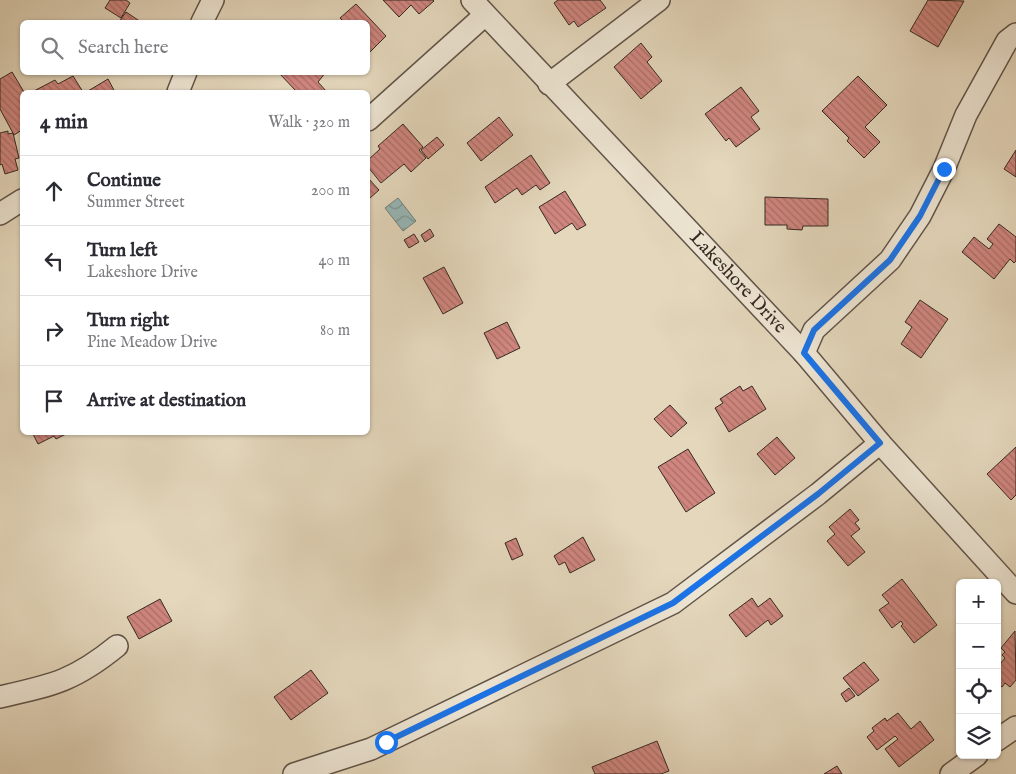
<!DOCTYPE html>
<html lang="en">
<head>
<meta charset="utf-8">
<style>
	:root { --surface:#fff; --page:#f2f2f3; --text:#2b2b33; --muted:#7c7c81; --line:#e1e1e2 }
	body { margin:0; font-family:"IM FELL English",serif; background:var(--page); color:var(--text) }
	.controls { position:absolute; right:15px; bottom:15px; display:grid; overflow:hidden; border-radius:8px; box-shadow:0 1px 4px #0004 }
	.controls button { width:45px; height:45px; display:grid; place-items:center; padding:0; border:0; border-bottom:1px solid var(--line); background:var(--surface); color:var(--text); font:25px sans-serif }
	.stop { position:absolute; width:15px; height:15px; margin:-11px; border:4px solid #1a73e8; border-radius:50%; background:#fff }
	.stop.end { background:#1a73e8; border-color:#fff; box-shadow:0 1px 5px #0008 }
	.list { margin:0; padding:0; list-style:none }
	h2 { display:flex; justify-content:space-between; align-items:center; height:65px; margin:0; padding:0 20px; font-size:21px }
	h2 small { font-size:16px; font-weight:400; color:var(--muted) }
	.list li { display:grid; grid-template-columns:32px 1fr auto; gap:15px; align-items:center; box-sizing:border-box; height:70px; padding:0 20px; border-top:1px solid var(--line) }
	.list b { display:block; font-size:19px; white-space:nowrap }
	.list p { margin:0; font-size:16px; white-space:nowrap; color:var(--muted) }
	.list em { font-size:16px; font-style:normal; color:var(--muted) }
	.icon { flex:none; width:28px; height:28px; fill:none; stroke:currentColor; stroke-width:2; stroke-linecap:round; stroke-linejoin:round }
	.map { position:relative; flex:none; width:1016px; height:774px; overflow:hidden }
	.search { position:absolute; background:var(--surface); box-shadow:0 1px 4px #0004; left:20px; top:20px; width:350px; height:55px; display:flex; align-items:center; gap:12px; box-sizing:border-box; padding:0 18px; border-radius:8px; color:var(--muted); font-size:19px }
	.panel { position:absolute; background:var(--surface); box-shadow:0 1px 4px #0004; left:20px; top:90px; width:350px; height:345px; border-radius:8px }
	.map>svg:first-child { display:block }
	.water { fill:url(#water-waves); stroke:#707f7c }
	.building { fill:url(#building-back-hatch); stroke:#352923 }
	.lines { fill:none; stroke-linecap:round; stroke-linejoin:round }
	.minor-casing { stroke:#615449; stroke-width:24 }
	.minor { stroke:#ede5d3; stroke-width:21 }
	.route { stroke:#1a73e8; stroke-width:6 }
	.labels { text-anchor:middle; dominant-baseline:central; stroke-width:4; stroke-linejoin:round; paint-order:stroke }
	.street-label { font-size:19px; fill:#352923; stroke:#ede5d3 }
</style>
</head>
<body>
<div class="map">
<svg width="1016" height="774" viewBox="0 0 1016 774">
	<defs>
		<pattern id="water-waves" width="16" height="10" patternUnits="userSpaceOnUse" patternTransform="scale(1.25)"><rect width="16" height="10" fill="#97b8b8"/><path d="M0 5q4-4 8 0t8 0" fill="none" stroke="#7c9695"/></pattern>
		<pattern id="building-back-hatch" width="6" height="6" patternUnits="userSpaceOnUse" patternTransform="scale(1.25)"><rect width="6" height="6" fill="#d0867f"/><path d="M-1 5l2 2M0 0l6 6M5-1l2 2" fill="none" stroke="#aa6e68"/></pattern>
	</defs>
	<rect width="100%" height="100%" fill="#e4d7bc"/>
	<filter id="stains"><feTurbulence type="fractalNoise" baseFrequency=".004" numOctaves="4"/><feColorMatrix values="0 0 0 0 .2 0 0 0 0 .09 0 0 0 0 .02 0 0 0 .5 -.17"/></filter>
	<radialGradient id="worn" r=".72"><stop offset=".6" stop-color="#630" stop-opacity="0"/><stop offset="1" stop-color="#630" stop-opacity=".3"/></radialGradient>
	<polygon class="water" points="398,198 416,221 403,231 385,208"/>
	<g class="building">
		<polygon points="110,0 126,0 130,3 121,18 105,8"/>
		<polygon points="383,0 433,0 434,1 419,14 411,5 399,17"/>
		<polygon points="558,0 600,0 606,8 578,27 574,21 569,25 554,3"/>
		<polygon points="928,0 964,1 938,47 910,31"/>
		<polygon points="356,4 386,36 368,54 368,22 344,22 340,18"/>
		<polygon points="126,12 141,22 119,22"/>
		<polygon points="641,43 652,57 647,62 662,81 641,99 614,67"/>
		<polygon points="12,72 24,92 22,130 14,135 0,109 0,79"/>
		<polygon points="326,72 318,82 327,92 297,92 279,73"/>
		<polygon points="73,76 83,92 32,92 55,80 58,84"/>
		<polygon points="858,76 887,105 865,127 880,142 864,158 847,141 849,138 822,111"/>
		<polygon points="108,79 115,92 89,92 88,91"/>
		<polygon points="741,87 759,111 751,117 760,129 736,147 729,138 726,141 705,114"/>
		<polygon points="499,117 513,135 481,161 467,143"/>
		<polygon points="403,124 423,147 419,150 426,158 411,172 404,164 381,183 368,167 368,160 380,149 378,146"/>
		<polygon points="8,131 8,134 13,133 19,158 15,159 18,170 5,174 2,164 0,165 0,133"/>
		<polygon points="437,137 444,145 428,159 421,150"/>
		<polygon points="1016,150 1016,177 1004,169"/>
		<polygon points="531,155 550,183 540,190 536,185 522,195 517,188 495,203 485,187"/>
		<polygon points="368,178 379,190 370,198 368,195"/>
		<polygon points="565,191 586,225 577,230 572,223 555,234 539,207"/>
		<polygon points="765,197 828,199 828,226 803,226 802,230 787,229 787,225 765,225"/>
		<polygon points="999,224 1016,237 1016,261 1014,263 1010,259 994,279 962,252 974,237 989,249 993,244 987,239"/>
		<polygon points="430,229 434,236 425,242 421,235"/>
		<polygon points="414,234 419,242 409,248 404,240"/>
		<polygon points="444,267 463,303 443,314 423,278"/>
		<polygon points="920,300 948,319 921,358 901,344 912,327 905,322"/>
		<polygon points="507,322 520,348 497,359 484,333"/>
		<polygon points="740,386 743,391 752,386 766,409 729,432 715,408 723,403 720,399"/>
		<polygon points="670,405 687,423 671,437 654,419"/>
		<polygon points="32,432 70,432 56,439 54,436 38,444"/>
		<polygon points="777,437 795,458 775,475 757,454"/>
		<polygon points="1016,447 1016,495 1011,500 987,474"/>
		<polygon points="688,449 715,493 686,512 658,467"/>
		<polygon points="850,509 859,520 855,523 860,529 851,536 865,552 848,566 827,541 835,534 829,527"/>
		<polygon points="583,537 595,560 570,573 565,562 559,565 554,556"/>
		<polygon points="516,538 523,555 512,560 505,543"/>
		<polygon points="902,579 937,625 914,643 901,626 903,624 901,621 892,628 879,610 889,603 882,595"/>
		<polygon points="752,598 758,607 770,598 783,616 771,625 768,620 746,637 729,615"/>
		<polygon points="160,599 172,621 139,639 127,617"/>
		<polygon points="1015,631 1016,680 1010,687 1005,683 1002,687 997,683 997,660 1001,663 1005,658 1002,655 1005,652 1001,648"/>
		<polygon points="864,662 879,680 858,696 843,678"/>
		<polygon points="311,670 328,693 291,720 274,697"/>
		<polygon points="849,688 855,696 846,702 841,694"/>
		<polygon points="898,713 911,729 920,721 934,740 899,767 885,749 898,739 895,736 877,750 867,737 874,731 872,728 885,718 887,721"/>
		<polygon points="657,741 669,771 661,774 595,774 592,767"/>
		<polygon points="837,766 842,774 824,774"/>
	</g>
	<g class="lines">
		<defs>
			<g id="minor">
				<path id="s1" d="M472,0L804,353L880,443L1016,593"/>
				<polyline points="202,22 213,0"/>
				<polyline points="549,84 659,0"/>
				<polyline points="178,92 186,72"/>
				<polyline points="368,120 485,15"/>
				<polyline points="0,214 22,200"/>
				<polyline points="804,353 814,330 890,260 920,216 944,169 966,115 1007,41 1016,34"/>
				<path d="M0,697C53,685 74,681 117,646"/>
				<polyline points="997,740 1016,727"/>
				<polyline points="294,774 371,749 673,603 818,494 880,443"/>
				<polyline points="951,774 977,755"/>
			</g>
		</defs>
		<use href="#minor" class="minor-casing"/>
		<use href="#minor" class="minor"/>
	</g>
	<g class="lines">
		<polyline class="route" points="386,742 673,603 818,494 880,443 804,353 814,330 890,260 920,216 944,169"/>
	</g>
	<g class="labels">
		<g class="street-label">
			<text stroke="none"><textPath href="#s1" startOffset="388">Lakeshore Drive</textPath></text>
		</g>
	</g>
	<rect width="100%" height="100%" filter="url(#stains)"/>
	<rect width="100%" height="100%" fill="url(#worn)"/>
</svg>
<div class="controls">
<button>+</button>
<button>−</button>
<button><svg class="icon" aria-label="locate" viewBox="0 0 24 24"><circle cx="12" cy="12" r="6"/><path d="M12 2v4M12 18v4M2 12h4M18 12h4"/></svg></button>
<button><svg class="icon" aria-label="layers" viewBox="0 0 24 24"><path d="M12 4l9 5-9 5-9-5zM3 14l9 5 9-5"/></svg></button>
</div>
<div class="stop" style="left:386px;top:742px"></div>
<div class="stop end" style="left:944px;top:169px"></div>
<div class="search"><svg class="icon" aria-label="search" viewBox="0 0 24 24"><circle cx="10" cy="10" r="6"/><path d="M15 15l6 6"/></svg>Search here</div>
<section class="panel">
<h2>4 min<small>Walk · 320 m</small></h2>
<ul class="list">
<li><svg class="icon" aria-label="ahead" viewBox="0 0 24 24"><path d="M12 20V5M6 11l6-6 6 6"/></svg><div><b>Continue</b><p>Summer Street</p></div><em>200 m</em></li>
<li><svg class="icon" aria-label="left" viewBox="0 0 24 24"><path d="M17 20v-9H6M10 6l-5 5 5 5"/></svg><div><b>Turn left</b><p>Lakeshore Drive</p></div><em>40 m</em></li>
<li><svg class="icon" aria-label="right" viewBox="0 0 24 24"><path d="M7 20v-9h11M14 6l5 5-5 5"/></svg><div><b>Turn right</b><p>Pine Meadow Drive</p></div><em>80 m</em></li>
<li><svg class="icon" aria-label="arrive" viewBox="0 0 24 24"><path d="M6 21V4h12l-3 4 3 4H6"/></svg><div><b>Arrive at destination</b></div></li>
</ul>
</section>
</div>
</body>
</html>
